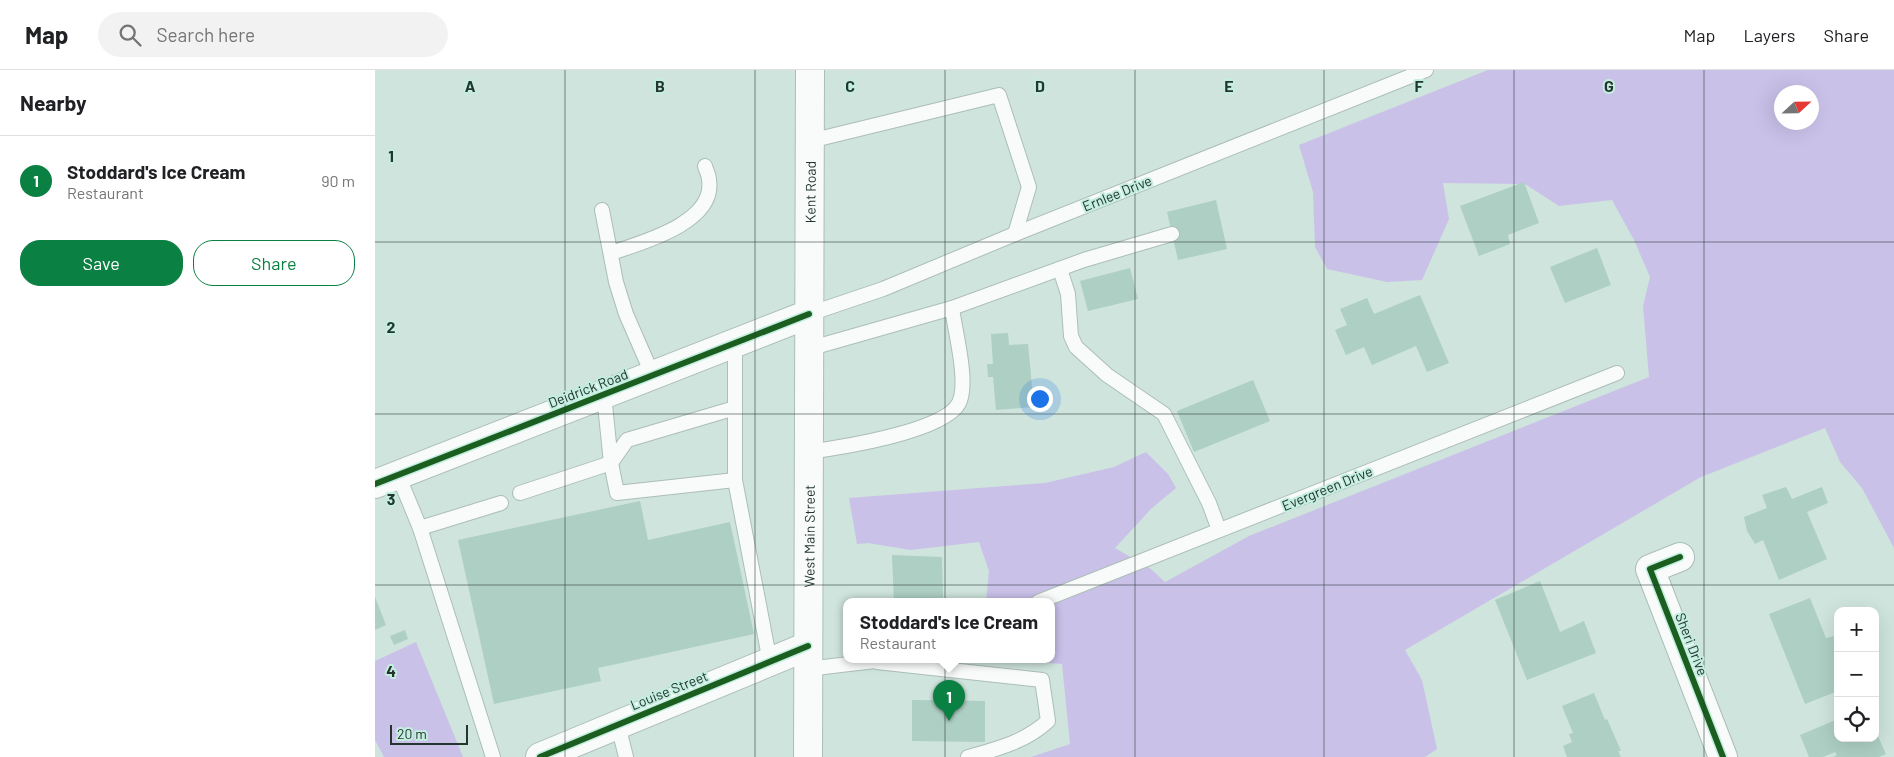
<!DOCTYPE html>
<html lang="en">
<head>
<meta charset="utf-8">
<style>
	:root { --surface:#fff; --page:#f2f2f2; --text:#202124; --muted:#757577; --line:#e0e0e0; --accent:#0b8043 }
	body { margin:0; font-family:Barlow,sans-serif; background:var(--page); color:var(--text) }
	.controls { position:absolute; right:15px; bottom:15px; display:grid; overflow:hidden; border-radius:10px; box-shadow:0 5px 20px #0002 }
	.controls button { width:45px; height:45px; display:grid; place-items:center; padding:0; border:0; border-bottom:1px solid var(--line); background:var(--surface); color:var(--text); font:25px sans-serif }
	.compass { position:absolute; left:1399px; top:15px; width:45px; height:45px; border-radius:50%; background:var(--surface); box-shadow:0 5px 20px #0002; rotate:68deg }
	.scale { position:absolute; left:15px; bottom:12px; width:78px; box-sizing:border-box; padding-left:5px; border:2px solid #24352f; border-top:0; font-size:14px; line-height:18px; white-space:nowrap; color:#24352f; -webkit-text-stroke:4px #c4eedf; paint-order:stroke }
	.you { position:absolute; left:664px; top:328px; width:18px; height:18px; margin:-12px; border:4px solid #fff; border-radius:50%; background:#1a73e8; box-shadow:0 0 0 8px #1a73e833 }
	.badge { display:grid; place-items:center; width:32px; height:32px; border-radius:50%; background:var(--accent); color:#fff; font-size:16px; font-weight:700 }
	.pin { position:absolute; translate:-50% -41px; filter:drop-shadow(0 1px 2px #0008) }
	.pin::after { content:''; position:absolute; top:26px; width:18px; height:15px; background:inherit; clip-path:polygon(0 0,100% 0,50% 100%) }
	.popup { position:absolute; left:468px; top:528px; width:212px; height:65px; box-sizing:border-box; display:grid; place-content:center; border-radius:10px; background:var(--surface); filter:drop-shadow(0 1px 4px #0005); font-size:16px; white-space:nowrap; color:var(--muted) }
	.popup b { font-size:19px; color:var(--text) }
	.popup::after { content:''; position:absolute; left:50%; top:100%; margin-left:-10px; border:10px solid transparent; border-top-color:var(--surface) }
	.list { margin:0; padding:0; list-style:none }
	h2 { display:flex; justify-content:space-between; align-items:center; height:65px; margin:0; padding:0 20px; font-size:21px }
	h2 small { font-size:16px; font-weight:400; color:var(--muted) }
	.list li { display:grid; grid-template-columns:32px 1fr auto; gap:15px; align-items:center; box-sizing:border-box; height:90px; padding:0 20px; border-top:1px solid var(--line) }
	.list b { display:block; font-size:19px; white-space:nowrap }
	.list p { margin:0; font-size:16px; white-space:nowrap; color:var(--muted) }
	.list em { font-size:16px; font-style:normal; color:var(--muted) }
	.actions { display:flex; gap:10px; padding:15px 20px }
	.actions a { flex:1; padding:11px 0; border:1px solid var(--accent); border-radius:20px; text-align:center; font-size:18px; color:var(--accent) }
	.actions .main { background:var(--accent); color:#fff }
	.icon { flex:none; width:28px; height:28px; fill:none; stroke:currentColor; stroke-width:2; stroke-linecap:round; stroke-linejoin:round }
	.map { position:relative; flex:none; width:1519px; height:687px; overflow:hidden }
	header { display:flex; align-items:center; gap:30px; box-sizing:border-box; height:70px; padding:0 25px; background:var(--surface); border-bottom:1px solid var(--line) }
	header strong { font-size:24px }
	nav { display:flex; gap:28px; margin-inline-start:auto; font-size:18px }
	.search { width:350px; height:45px; background:var(--page); display:flex; align-items:center; gap:12px; box-sizing:border-box; padding:0 18px; border-radius:28px; color:var(--muted); font-size:19px }
	main { display:flex }
	aside { flex:1; background:var(--surface) }
	.map>svg:first-child { display:block }
	.green { fill:#cac1e9; fill-rule:evenodd }
	.building { fill:#aecfc4 }
	.lines { fill:none; stroke-linecap:round; stroke-linejoin:round }
	.service-casing { stroke:#acbeb7; stroke-width:16 }
	.minor-casing { stroke:#acbeb7; stroke-width:30 }
	.primary-casing { stroke:#acbeb7; stroke-width:30 }
	.service { stroke:#f8fbfa; stroke-width:14 }
	.minor { stroke:#f8fbfa; stroke-width:28 }
	.primary { stroke:#f8fbfa; stroke-width:28 }
	.cycleway-casing { stroke:#c4eedf; stroke-width:9 }
	.cycleway { stroke:#1b5e20; stroke-width:6 }
	.grid { fill:none; stroke:#24352f; stroke-width:1; stroke-opacity:0.55 }
	.labels { text-anchor:middle; dominant-baseline:central; stroke-width:4; stroke-linejoin:round; paint-order:stroke }
	.street-label { font-size:14px; fill:#24352f; stroke:#c4eedf }
	.grid-label { font-size:16px; text-anchor:middle; font-weight:bold; fill:#24352f; stroke:#c4eedf; stroke-width:4; stroke-linejoin:round; paint-order:stroke }
</style>
</head>
<body>
<header>
<strong>Map</strong>
<div class="search"><svg class="icon" aria-label="search" viewBox="0 0 24 24"><circle cx="10" cy="10" r="6"/><path d="M15 15l6 6"/></svg>Search here</div>
<nav><a>Map</a><a>Layers</a><a>Share</a></nav>
</header>
<main>
<aside>
<h2>Nearby<small></small></h2>
<ul class="list">
<li><span class="badge">1</span><div><b>Stoddard's Ice Cream</b><p>Restaurant</p></div><em>90 m</em></li>
</ul>
<div class="actions"><a class="main">Save</a><a>Share</a></div>
</aside>
<div class="map">
<svg width="1519" height="687" viewBox="0 0 1519 687">
	<rect width="100%" height="100%" fill="#cee4dc"/>
	<g class="green">
		<path d="M1113,0H1519V478L1487,418L1465,392L1450,358L1326,407L1030,580L1047,610L1062,679L1050,687H656L695,674L687,594L634,590H676V532H611L614,501L604,472L536,480L493,473L482,474L474,428L670,413L739,397L771,382L793,404L801,418L776,439L740,478L776,499L790,512L874,466L1274,307L1268,236L1275,207L1259,170L1237,130L1184,136L1150,114L1068,113L1074,149L1047,210L1012,212L952,199L940,177L938,122L924,75ZM1406,22H1436V52H1406Z"/>
		<polygon points="41,572 88,687 9,687 0,670 0,591"/>
	</g>
	<g class="building">
		<polygon points="1149,112 1164,153 1133,165 1135,174 1104,186 1085,136"/>
		<polygon points="841,130 852,179 803,190 792,142"/>
		<polygon points="1222,178 1236,215 1190,233 1175,197"/>
		<polygon points="755,198 763,229 713,241 705,211"/>
		<polygon points="1045,225 1074,293 1052,302 1041,276 997,295 989,277 971,285 960,260 972,255 965,239 992,228 999,244"/>
		<polygon points="633,263 634,275 653,274 659,337 621,340 618,307 613,307 612,294 618,294 616,264"/>
		<polygon points="878,310 895,351 819,382 802,341"/>
		<polygon points="1411,417 1417,429 1447,417 1453,433 1432,442 1452,489 1404,510 1388,470 1380,474 1372,461 1369,447 1392,438 1387,425"/>
		<polygon points="265,431 273,470 355,452 379,564 223,598 226,611 119,634 83,470"/>
		<polygon points="517,485 567,487 568,532 519,532"/>
		<polygon points="1165,511 1185,562 1209,551 1221,583 1152,610 1120,530"/>
		<polygon points="0,527 11,555 0,560"/>
		<polygon points="1435,528 1451,568 1463,565 1463,590 1460,591 1463,597 1463,621 1430,634 1394,544"/>
		<polygon points="30,560 33,569 19,575 15,566"/>
		<polygon points="1219,623 1230,650 1232,649 1246,681 1243,681 1246,687 1192,687 1188,676 1197,672 1194,664 1198,663 1187,636"/>
		<polygon points="537,630 610,631 610,672 537,671"/>
		<polygon points="1463,649 1463,668 1500,668 1500,660 1511,684 1504,687 1458,687 1462,685 1460,682 1448,687 1434,687 1425,665"/>
	</g>
	<g class="lines">
		<defs>
			<g id="service">
				<polyline points="435,71 624,25 654,117 640,164"/>
				<polyline points="227,140 241,212 251,244 278,306"/>
				<path d="M236,183C265,173 341,153 334,110C334,105 331,100 330,96"/>
				<polyline points="685,199 693,224 696,266 701,277 732,305 789,344 834,433 844,460"/>
				<polyline points="434,244 508,219 640,164 1051,0"/>
				<polyline points="360,274 360,410 395,592"/>
				<polyline points="433,279 577,238 709,190 797,164"/>
				<polyline points="229,325 236,393 242,423 360,410"/>
				<path d="M432,382C463,378 569,362 584,333C594,312 580,262 577,238"/>
				<polyline points="23,405 45,458 118,687"/>
				<polyline points="145,423 236,393 252,370 360,338"/>
				<polyline points="45,458 126,433"/>
				<polyline points="663,532 1242,303"/>
				<path d="M502,592L667,610L673,651C650,672 622,679 593,687"/>
				<polyline points="432,599 508,590"/>
				<polyline points="243,655 251,687"/>
			</g>
			<g id="minor">
				<polyline points="0,414 434,244"/>
				<polyline points="1305,487 1275,499 1348,687"/>
				<polyline points="165,687 433,576"/>
			</g>
			<g id="primary">
				<path id="s1" d="M433,687L435,0"/>
			</g>
		</defs>
		<use href="#service" class="service-casing"/>
		<use href="#minor" class="minor-casing"/>
		<use href="#primary" class="primary-casing"/>
		<use href="#service" class="service"/>
		<use href="#minor" class="minor"/>
		<use href="#primary" class="primary"/>
		<defs>
			<g id="cycleway">
				<polyline points="0,414 434,244"/>
				<polyline points="1305,487 1275,499 1348,687"/>
				<polyline points="165,687 433,576"/>
			</g>
		</defs>
		<use href="#cycleway" class="cycleway-casing"/>
		<use href="#cycleway" class="cycleway"/>
	</g>
	<path class="grid" d="M190,0V687M380,0V687M570,0V687M760,0V687M949,0V687M1139,0V687M1329,0V687M0,172H1519M0,344H1519M0,515H1519"/>
	<g class="labels">
		<g class="street-label">
			<text stroke="none"><textPath href="#s1" startOffset="565">Kent Road</textPath></text>
			<text transform="translate(742 123) rotate(-22)">Ernlee Drive</text>
			<text transform="translate(213 318) rotate(-21)">Deidrick Road</text>
			<text transform="translate(952 418) rotate(-22)">Evergreen Drive</text>
			<text stroke="none"><textPath href="#s1" startOffset="221">West Main Street</textPath></text>
			<text transform="translate(1317 574) rotate(69)">Sheri Drive</text>
			<text transform="translate(294 620) rotate(-22)">Louise Street</text>
		</g>
	</g>
	<g class="grid-label">
		<text x="95" y="22">A</text>
		<text x="285" y="22">B</text>
		<text x="475" y="22">C</text>
		<text x="665" y="22">D</text>
		<text x="854" y="22">E</text>
		<text x="1044" y="22">F</text>
		<text x="1234" y="22">G</text>
		<text x="16" y="92">1</text>
		<text x="16" y="263">2</text>
		<text x="16" y="435">3</text>
		<text x="16" y="607">4</text>
	</g>
</svg>
<div class="controls">
<button>+</button>
<button>−</button>
<button><svg class="icon" aria-label="locate" viewBox="0 0 24 24"><circle cx="12" cy="12" r="6"/><path d="M12 2v4M12 18v4M2 12h4M18 12h4"/></svg></button>
</div>
<svg class="compass" viewBox="-18 -18 36 36"><path d="M0-13l5 13h-10z" fill="#e53935"/><path d="M0 13l5-13h-10z" fill="#757577"/></svg>
<div class="scale">20 m</div>
<div class="you"></div>
<div class="pin badge" style="left:574px;top:651px">1</div>
<div class="popup"><b>Stoddard's Ice Cream</b>Restaurant</div>
</div>
</main>
</body>
</html>
